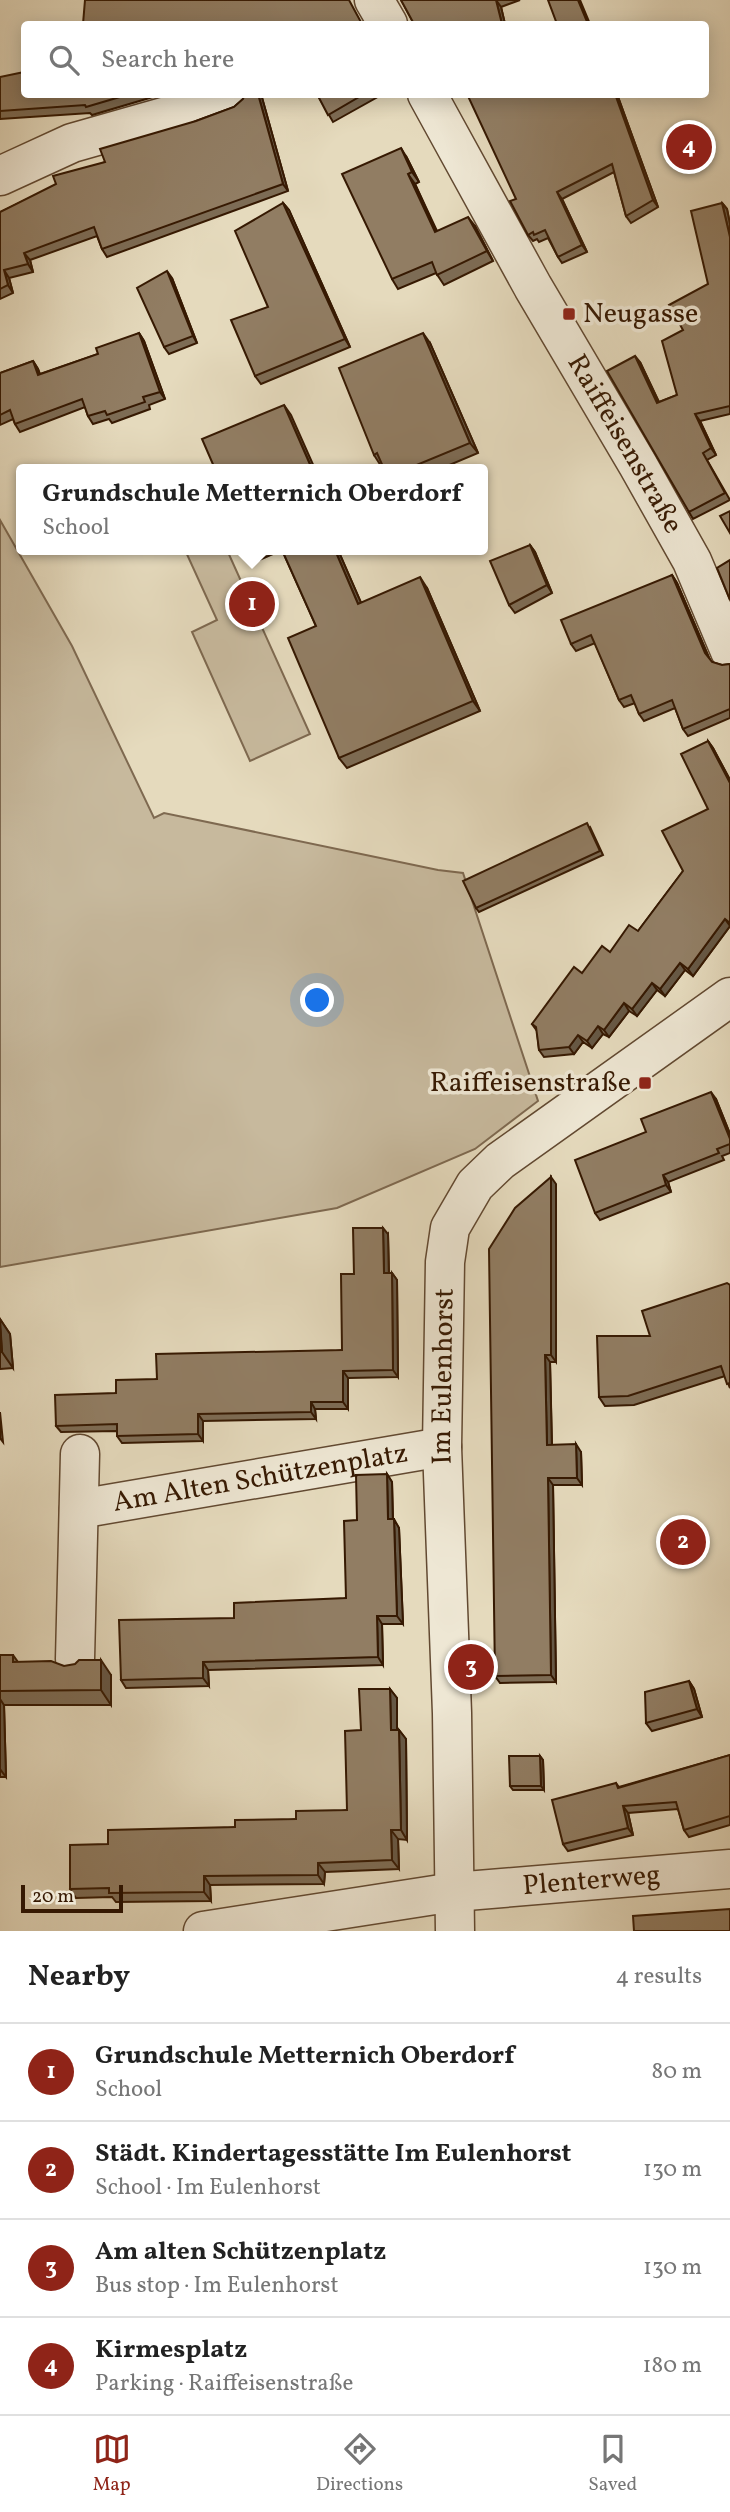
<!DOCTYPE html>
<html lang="en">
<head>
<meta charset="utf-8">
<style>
	:root { --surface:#fff; --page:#f2f2f2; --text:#222; --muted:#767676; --line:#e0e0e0; --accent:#8f2418 }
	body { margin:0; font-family:Vollkorn,serif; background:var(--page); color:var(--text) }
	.scale { position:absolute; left:21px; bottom:18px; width:102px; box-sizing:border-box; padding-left:7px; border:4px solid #361902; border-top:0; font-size:19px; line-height:24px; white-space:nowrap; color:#361902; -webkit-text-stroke:5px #eee7d4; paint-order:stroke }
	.you { position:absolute; left:318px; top:1001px; width:24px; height:24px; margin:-18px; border:5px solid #fff; border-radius:50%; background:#1a73e8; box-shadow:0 0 0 10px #1a73e833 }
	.badge { display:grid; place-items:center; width:46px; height:46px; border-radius:50%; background:var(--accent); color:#fff; font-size:23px; font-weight:700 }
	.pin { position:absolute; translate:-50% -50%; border:4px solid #fff; box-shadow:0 2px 7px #0006 }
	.popup { position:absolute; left:16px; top:464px; width:472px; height:91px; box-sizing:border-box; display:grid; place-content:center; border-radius:7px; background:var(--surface); filter:drop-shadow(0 2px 5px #0005); font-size:23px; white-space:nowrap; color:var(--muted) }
	.popup b { font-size:26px; color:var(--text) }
	.popup::after { content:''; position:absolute; left:50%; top:100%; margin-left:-14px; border:14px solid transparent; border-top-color:var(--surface) }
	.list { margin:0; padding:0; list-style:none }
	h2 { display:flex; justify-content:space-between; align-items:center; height:91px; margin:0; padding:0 28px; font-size:30px }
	h2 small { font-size:23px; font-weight:400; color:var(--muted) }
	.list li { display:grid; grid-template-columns:46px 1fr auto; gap:21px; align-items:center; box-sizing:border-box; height:98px; padding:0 28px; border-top:2px solid var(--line) }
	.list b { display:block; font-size:26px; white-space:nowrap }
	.list p { margin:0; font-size:23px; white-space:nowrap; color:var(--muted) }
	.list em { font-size:23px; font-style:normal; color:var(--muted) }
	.icon { flex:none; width:38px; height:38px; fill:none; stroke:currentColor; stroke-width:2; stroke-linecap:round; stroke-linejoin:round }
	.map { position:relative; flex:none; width:730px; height:1931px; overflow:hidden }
	.search { position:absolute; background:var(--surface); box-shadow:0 4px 18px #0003; left:21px; right:21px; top:21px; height:77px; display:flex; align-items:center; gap:18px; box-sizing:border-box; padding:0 24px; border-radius:7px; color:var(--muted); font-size:26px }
	.sheet { height:483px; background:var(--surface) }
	nav { display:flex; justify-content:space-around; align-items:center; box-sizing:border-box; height:98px; border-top:2px solid var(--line); background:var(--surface); font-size:19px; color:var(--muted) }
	nav a { display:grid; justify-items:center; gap:4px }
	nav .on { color:var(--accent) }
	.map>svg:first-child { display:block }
	.green { fill:#c7b99d; stroke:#7e6950; stroke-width:2 }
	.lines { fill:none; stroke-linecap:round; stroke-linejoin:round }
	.minor-casing { stroke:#624931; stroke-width:41 }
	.minor { stroke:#eee7d4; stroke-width:38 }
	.wall { fill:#7d6c55; stroke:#361902; stroke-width:2 }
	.shaded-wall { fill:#665845; stroke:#361902; stroke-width:2 }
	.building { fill:#917d63; stroke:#361902; stroke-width:2 }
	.poi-dot { fill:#8f2418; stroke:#eee7d4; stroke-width:2.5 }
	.labels { text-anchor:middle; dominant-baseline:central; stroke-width:7; stroke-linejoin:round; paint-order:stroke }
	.poi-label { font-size:28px; fill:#361902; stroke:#eee7d4; text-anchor:start }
	.street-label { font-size:28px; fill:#361902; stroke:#eee7d4 }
</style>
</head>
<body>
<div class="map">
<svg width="730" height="1931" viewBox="0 0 730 1931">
	<rect width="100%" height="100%" fill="#e5dabd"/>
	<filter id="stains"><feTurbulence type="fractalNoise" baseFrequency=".00286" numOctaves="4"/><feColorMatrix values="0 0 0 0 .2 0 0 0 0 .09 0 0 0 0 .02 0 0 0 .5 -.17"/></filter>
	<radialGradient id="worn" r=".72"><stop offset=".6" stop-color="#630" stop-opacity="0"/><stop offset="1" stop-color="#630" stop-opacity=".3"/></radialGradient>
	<g class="green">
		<polygon points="0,520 72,646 154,818 164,813 438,870 463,873 538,1101 475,1149 337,1208 0,1267"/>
		<polygon points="185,550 227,550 310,734 250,761 192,632 217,620"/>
	</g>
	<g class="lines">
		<defs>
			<g id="minor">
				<polyline points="374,0 388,24"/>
				<path id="s1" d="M427,94L533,287L638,465L692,561L730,651"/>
				<polyline points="0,176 72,143 195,108 231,94"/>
				<path id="s2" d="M79,1509L442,1447"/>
				<polyline points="75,1659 80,1454"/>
				<path id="s3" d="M203,1931L454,1892L730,1869"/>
				<path id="s4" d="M455,1931L452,1713L442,1447L445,1262L450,1228L475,1185L500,1161L730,997"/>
			</g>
		</defs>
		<use href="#minor" class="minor-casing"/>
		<use href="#minor" class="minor"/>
	</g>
	<g class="wall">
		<polygon points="401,0 520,0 501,7 505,24 414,24"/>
		<polygon points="0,77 24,94 163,94 92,115 90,113 0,119"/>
		<polygon points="245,94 261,94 288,191 107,257 102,249 97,236 30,260 33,272 9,278 13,293 0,299 0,212 105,162 196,121 234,107 243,99"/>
		<polygon points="317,94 383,94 333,122"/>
		<polygon points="617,94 658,207 631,223 626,216 614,172 562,199 587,252 562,263 558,257 548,238 539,242 537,239 533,241 528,235 516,199"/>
		<polygon points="407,158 419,182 415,184 437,231 475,226 493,261 444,285 436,273 398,289 392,279"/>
		<polygon points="283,203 289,210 350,347 261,384 255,376 268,307"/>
		<polygon points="722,203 727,209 730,224 730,414 700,421 716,455 707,460 730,500 693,519 689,512 640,362 659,402 677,395 683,330 708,284"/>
		<polygon points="172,278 197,343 169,354 164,347"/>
		<polygon points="139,333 144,341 165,399 149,405 150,409 112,423 109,419 93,424 88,416 85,407 20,432 15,424 13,419 0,425 0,373 33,361 38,369 40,374 98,354"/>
		<polygon points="430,343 478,453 440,469 384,469 382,465 381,466 374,455"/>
		<polygon points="530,545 535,552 552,593 515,613 509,605"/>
		<polygon points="249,550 338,550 361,603 427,588 480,711 347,768 339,758 316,626 282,550 257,561"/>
		<polygon points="672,575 677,583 709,658 712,662 722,665 730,664 730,718 688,736 683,729 675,708 644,721 639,714 635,703 624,707 619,700 595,643 576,651 571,644"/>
		<polygon points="708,741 713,748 730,780 730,926 693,976 685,970 665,996 657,990 637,1016 629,1011 609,1037 603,1034 592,1048 583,1042 574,1054 544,1057 539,1050 537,1031 532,1024 582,973 638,931 683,871 708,809"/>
		<polygon points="590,827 603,855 479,912 476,908"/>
		<polygon points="716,1099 730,1134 730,1153 722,1156 724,1160 668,1182 671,1192 600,1220 595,1213 646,1132"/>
		<polygon points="556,1184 556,1362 550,1362 552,1445 581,1452 582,1485 553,1485 556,1682 500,1683 495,1676"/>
		<polygon points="388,1234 389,1273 392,1273 397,1280 398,1377 348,1378 348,1409 315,1409 316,1419 203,1421 203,1441 122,1443 117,1436 117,1431 61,1432 56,1426 116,1393 157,1379 342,1350 354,1274"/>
		<polygon points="730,1285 730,1388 725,1376 634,1405 605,1406 599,1397 650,1336"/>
		<polygon points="0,1319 10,1334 13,1368 0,1369"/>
		<polygon points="387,1474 392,1482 393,1519 399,1528 403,1624 382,1624 383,1665 208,1670 209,1686 126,1688 121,1680 346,1598 357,1520"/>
		<polygon points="0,1655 13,1655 18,1662 64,1666 111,1675 111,1705 4,1705 6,1777 0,1777"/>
		<polygon points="689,1681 694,1689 702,1717 652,1731 646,1723"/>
		<polygon points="390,1689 397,1698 397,1730 399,1730 406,1739 407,1840 398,1839 399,1869 325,1872 324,1884 210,1885 211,1901 116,1902 112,1897 76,1898 70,1889 108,1844 296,1819 347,1810 361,1730"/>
		<polygon points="730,1755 730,1825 689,1837 684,1830 678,1809 628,1813 633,1835 568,1851 563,1844 616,1783 619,1787"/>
		<polygon points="540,1756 543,1760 544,1790 513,1790 510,1786"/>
	</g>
	<g class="shaded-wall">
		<polygon points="496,0 501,7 505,24 502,24"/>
		<polygon points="578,0 580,0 590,24 588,24"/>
		<polygon points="258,94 261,94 288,191 283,184"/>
		<polygon points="615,94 617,94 658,207 653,200"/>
		<polygon points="401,148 407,158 419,182 412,172"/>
		<polygon points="408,174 415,184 441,242 435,232"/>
		<polygon points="557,192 562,199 587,252 582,245"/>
		<polygon points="283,203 289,210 350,347 345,339"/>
		<polygon points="722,203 727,209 730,224 730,237"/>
		<polygon points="468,217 475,226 493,261 487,251"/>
		<polygon points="24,253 30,260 33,272 28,264"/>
		<polygon points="4,270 9,278 13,293 8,285"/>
		<polygon points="167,271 172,278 197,343 193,336"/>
		<polygon points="139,333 144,341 165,399 160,392"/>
		<polygon points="423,333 430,343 478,453 470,443"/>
		<polygon points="635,356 640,362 662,409 657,403"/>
		<polygon points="33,361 38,369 43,383 38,375"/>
		<polygon points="284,405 291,415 315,469 312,469"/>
		<polygon points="695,414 700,421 716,455 711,448"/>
		<polygon points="530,545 535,552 552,593 547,585"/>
		<polygon points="335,550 338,550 366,614 358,604"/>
		<polygon points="672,575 677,583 710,660 705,653"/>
		<polygon points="420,577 427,588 480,711 473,701"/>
		<polygon points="708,741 713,748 730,780 730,783"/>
		<polygon points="725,919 730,926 693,976 688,969"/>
		<polygon points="680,963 685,970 665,996 660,989"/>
		<polygon points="652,983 657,990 637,1016 632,1009"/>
		<polygon points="624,1003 629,1011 609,1037 604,1030"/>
		<polygon points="598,1026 603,1034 592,1048 587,1041"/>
		<polygon points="578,1035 583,1042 574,1054 569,1047"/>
		<polygon points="711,1092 716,1099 730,1134 730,1139"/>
		<polygon points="663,1175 668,1182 671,1192 666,1185"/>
		<polygon points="551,1177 556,1184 556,1362 551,1355"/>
		<polygon points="383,1228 388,1234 389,1280 384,1273"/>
		<polygon points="392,1273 397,1280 398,1377 393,1370"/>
		<polygon points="0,1319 10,1334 13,1368 2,1352"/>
		<polygon points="545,1355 550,1362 552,1452 547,1445"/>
		<polygon points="343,1371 348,1378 348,1409 343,1402"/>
		<polygon points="311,1402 315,1409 316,1419 311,1412"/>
		<polygon points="0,1412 3,1442 0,1438"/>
		<polygon points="198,1414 203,1421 203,1441 198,1434"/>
		<polygon points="576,1444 581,1452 582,1485 577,1478"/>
		<polygon points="387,1474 392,1482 393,1527 388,1519"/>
		<polygon points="548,1478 553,1485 556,1682 551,1675"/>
		<polygon points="394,1519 399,1528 403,1624 397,1616"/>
		<polygon points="377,1616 382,1624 383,1665 378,1657"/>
		<polygon points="101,1660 111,1675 111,1705 101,1690"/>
		<polygon points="203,1662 208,1670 209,1686 203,1678"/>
		<polygon points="689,1681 694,1689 702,1717 697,1709"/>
		<polygon points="390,1689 397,1698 397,1739 391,1730"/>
		<polygon points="0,1699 4,1705 6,1777 0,1769"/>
		<polygon points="399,1730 406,1739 407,1840 401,1830"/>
		<polygon points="540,1756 543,1760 544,1790 541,1786"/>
		<polygon points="623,1806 628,1813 633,1835 628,1828"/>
		<polygon points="391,1830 398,1839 399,1869 392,1860"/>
		<polygon points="318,1863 325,1872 324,1884 318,1875"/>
		<polygon points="204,1876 210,1885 211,1901 204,1892"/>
	</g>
	<g class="building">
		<polygon points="85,0 349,0 362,24 83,24"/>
		<polygon points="401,0 496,0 502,24 414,24"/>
		<polygon points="548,0 578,0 588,24 557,24"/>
		<polygon points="24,72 24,94 130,94 86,107 85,105 0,111 0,77"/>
		<polygon points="245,94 258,94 283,184 102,249 94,227 24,253 28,264 4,270 8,285 0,289 0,212 56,184 53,176 105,162 100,149 196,121 234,107 243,99"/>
		<polygon points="317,94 364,94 328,115"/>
		<polygon points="467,94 615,94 653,200 626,216 612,164 557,192 582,245 558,257 545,230 534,235 533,232 528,235 510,201 516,199"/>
		<polygon points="401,148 412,172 408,174 435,232 468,217 487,251 437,275 432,262 392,279 342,174"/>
		<polygon points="283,203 345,339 255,376 231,320 268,307 235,231"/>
		<polygon points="722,203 730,237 730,406 695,414 711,448 703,453 725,493 689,512 607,371 635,356 657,403 677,395 662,341 683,330 669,305 708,284 691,211"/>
		<polygon points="167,271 193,336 164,347 137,288"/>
		<polygon points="139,333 160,392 143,397 145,402 107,415 105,411 88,416 82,399 15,424 10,410 0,415 0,373 33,361 38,375 98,354 96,348"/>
		<polygon points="423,333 470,443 407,469 384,469 377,453 374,455 339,368"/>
		<polygon points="284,405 312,469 215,469 202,439"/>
		<polygon points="730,511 730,533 720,516"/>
		<polygon points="530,545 547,585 509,605 490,561"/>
		<polygon points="282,550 335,550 358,604 420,577 473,701 339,758 288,638 316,626"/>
		<polygon points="730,560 730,600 717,568"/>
		<polygon points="672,575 705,653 712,662 722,665 730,664 730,709 683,729 672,700 639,714 631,695 619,700 591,635 571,644 561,620"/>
		<polygon points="708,741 730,783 730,923 725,919 688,969 680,963 660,989 652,983 632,1009 624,1003 604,1030 598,1026 587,1041 578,1035 569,1047 539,1050 536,1027 532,1024 574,967 582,973 602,946 610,952 629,925 638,931 683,871 662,831 708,809 681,754"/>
		<polygon points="587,823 600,851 476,908 463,881"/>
		<polygon points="711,1092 730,1139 730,1144 717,1149 719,1153 663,1175 666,1185 595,1213 575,1160 646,1132 641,1119"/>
		<polygon points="551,1177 551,1355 545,1355 547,1445 576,1444 577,1478 548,1478 551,1675 495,1676 489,1249 515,1208"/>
		<polygon points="353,1228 383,1228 384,1273 392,1273 393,1370 343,1371 343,1402 311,1402 311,1412 198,1414 198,1434 117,1436 117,1424 56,1426 55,1395 116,1393 116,1380 157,1379 156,1354 342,1350 341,1274 354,1274"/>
		<polygon points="727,1283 730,1285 730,1383 727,1384 721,1366 628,1396 599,1397 597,1336 650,1336 642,1311"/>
		<polygon points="0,1327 2,1352 0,1352"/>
		<polygon points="387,1474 388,1519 394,1519 397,1616 377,1616 378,1657 203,1662 203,1678 121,1680 119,1620 234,1618 234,1603 346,1598 344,1521 357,1520 356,1475"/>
		<polygon points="0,1655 13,1655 13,1662 51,1661 64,1666 75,1664 79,1660 101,1660 101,1690 0,1691"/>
		<polygon points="689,1681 697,1709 646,1723 645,1692"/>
		<polygon points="359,1689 390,1689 391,1730 399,1730 401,1830 391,1830 392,1860 318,1863 318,1875 204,1876 204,1892 109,1893 109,1888 70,1889 70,1845 108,1844 108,1830 235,1827 235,1820 296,1819 296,1811 347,1810 345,1731 361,1730"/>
		<polygon points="730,1755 730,1816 684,1830 676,1802 623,1806 628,1828 563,1844 552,1800 616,1783 618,1788"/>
		<polygon points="509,1756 540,1756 541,1786 510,1786"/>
		<polygon points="730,1909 730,1931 634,1931 633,1916"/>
	</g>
	<g class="poi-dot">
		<rect x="562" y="307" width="14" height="14" rx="3.5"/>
		<rect x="638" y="1076" width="14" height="14" rx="3.5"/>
	</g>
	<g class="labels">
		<g class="poi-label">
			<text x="583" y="314">Neugasse</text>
			<text x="631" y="1083" text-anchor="end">Raiffeisenstraße</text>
		</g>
		<g class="street-label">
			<text stroke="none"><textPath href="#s1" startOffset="402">Raiffeisenstraße</textPath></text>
			<text stroke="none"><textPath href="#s4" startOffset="555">Im Eulenhorst</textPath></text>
			<text stroke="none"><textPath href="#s2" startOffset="184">Am Alten Schützenplatz</textPath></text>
			<text stroke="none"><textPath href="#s3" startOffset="392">Plenterweg</textPath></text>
		</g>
	</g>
	<rect width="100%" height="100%" filter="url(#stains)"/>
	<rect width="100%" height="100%" fill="url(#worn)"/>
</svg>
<div class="scale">20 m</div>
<div class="you"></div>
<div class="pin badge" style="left:252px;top:604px">1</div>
<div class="popup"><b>Grundschule Metternich Oberdorf</b>School</div>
<div class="pin badge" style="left:683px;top:1542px">2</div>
<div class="pin badge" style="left:471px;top:1667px">3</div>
<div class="pin badge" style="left:689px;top:147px">4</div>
<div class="search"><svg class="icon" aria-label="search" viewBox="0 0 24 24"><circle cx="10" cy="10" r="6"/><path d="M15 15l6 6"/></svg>Search here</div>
</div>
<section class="sheet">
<h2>Nearby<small>4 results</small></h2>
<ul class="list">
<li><span class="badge">1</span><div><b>Grundschule Metternich Oberdorf</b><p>School</p></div><em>80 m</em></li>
<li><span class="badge">2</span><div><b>Städt. Kindertagesstätte Im Eulenhorst</b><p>School · Im Eulenhorst</p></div><em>130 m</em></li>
<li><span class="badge">3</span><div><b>Am alten Schützenplatz</b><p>Bus stop · Im Eulenhorst</p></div><em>130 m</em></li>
<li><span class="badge">4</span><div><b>Kirmesplatz</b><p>Parking · Raiffeisenstraße</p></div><em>180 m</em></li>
</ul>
</section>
<nav>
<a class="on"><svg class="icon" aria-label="map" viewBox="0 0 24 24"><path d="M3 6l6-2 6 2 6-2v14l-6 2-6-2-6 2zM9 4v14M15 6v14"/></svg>Map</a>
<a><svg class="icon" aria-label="directions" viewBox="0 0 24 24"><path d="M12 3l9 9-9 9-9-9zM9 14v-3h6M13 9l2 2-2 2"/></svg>Directions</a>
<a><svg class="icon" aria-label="saved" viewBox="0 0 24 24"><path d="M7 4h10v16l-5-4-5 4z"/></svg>Saved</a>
</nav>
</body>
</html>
